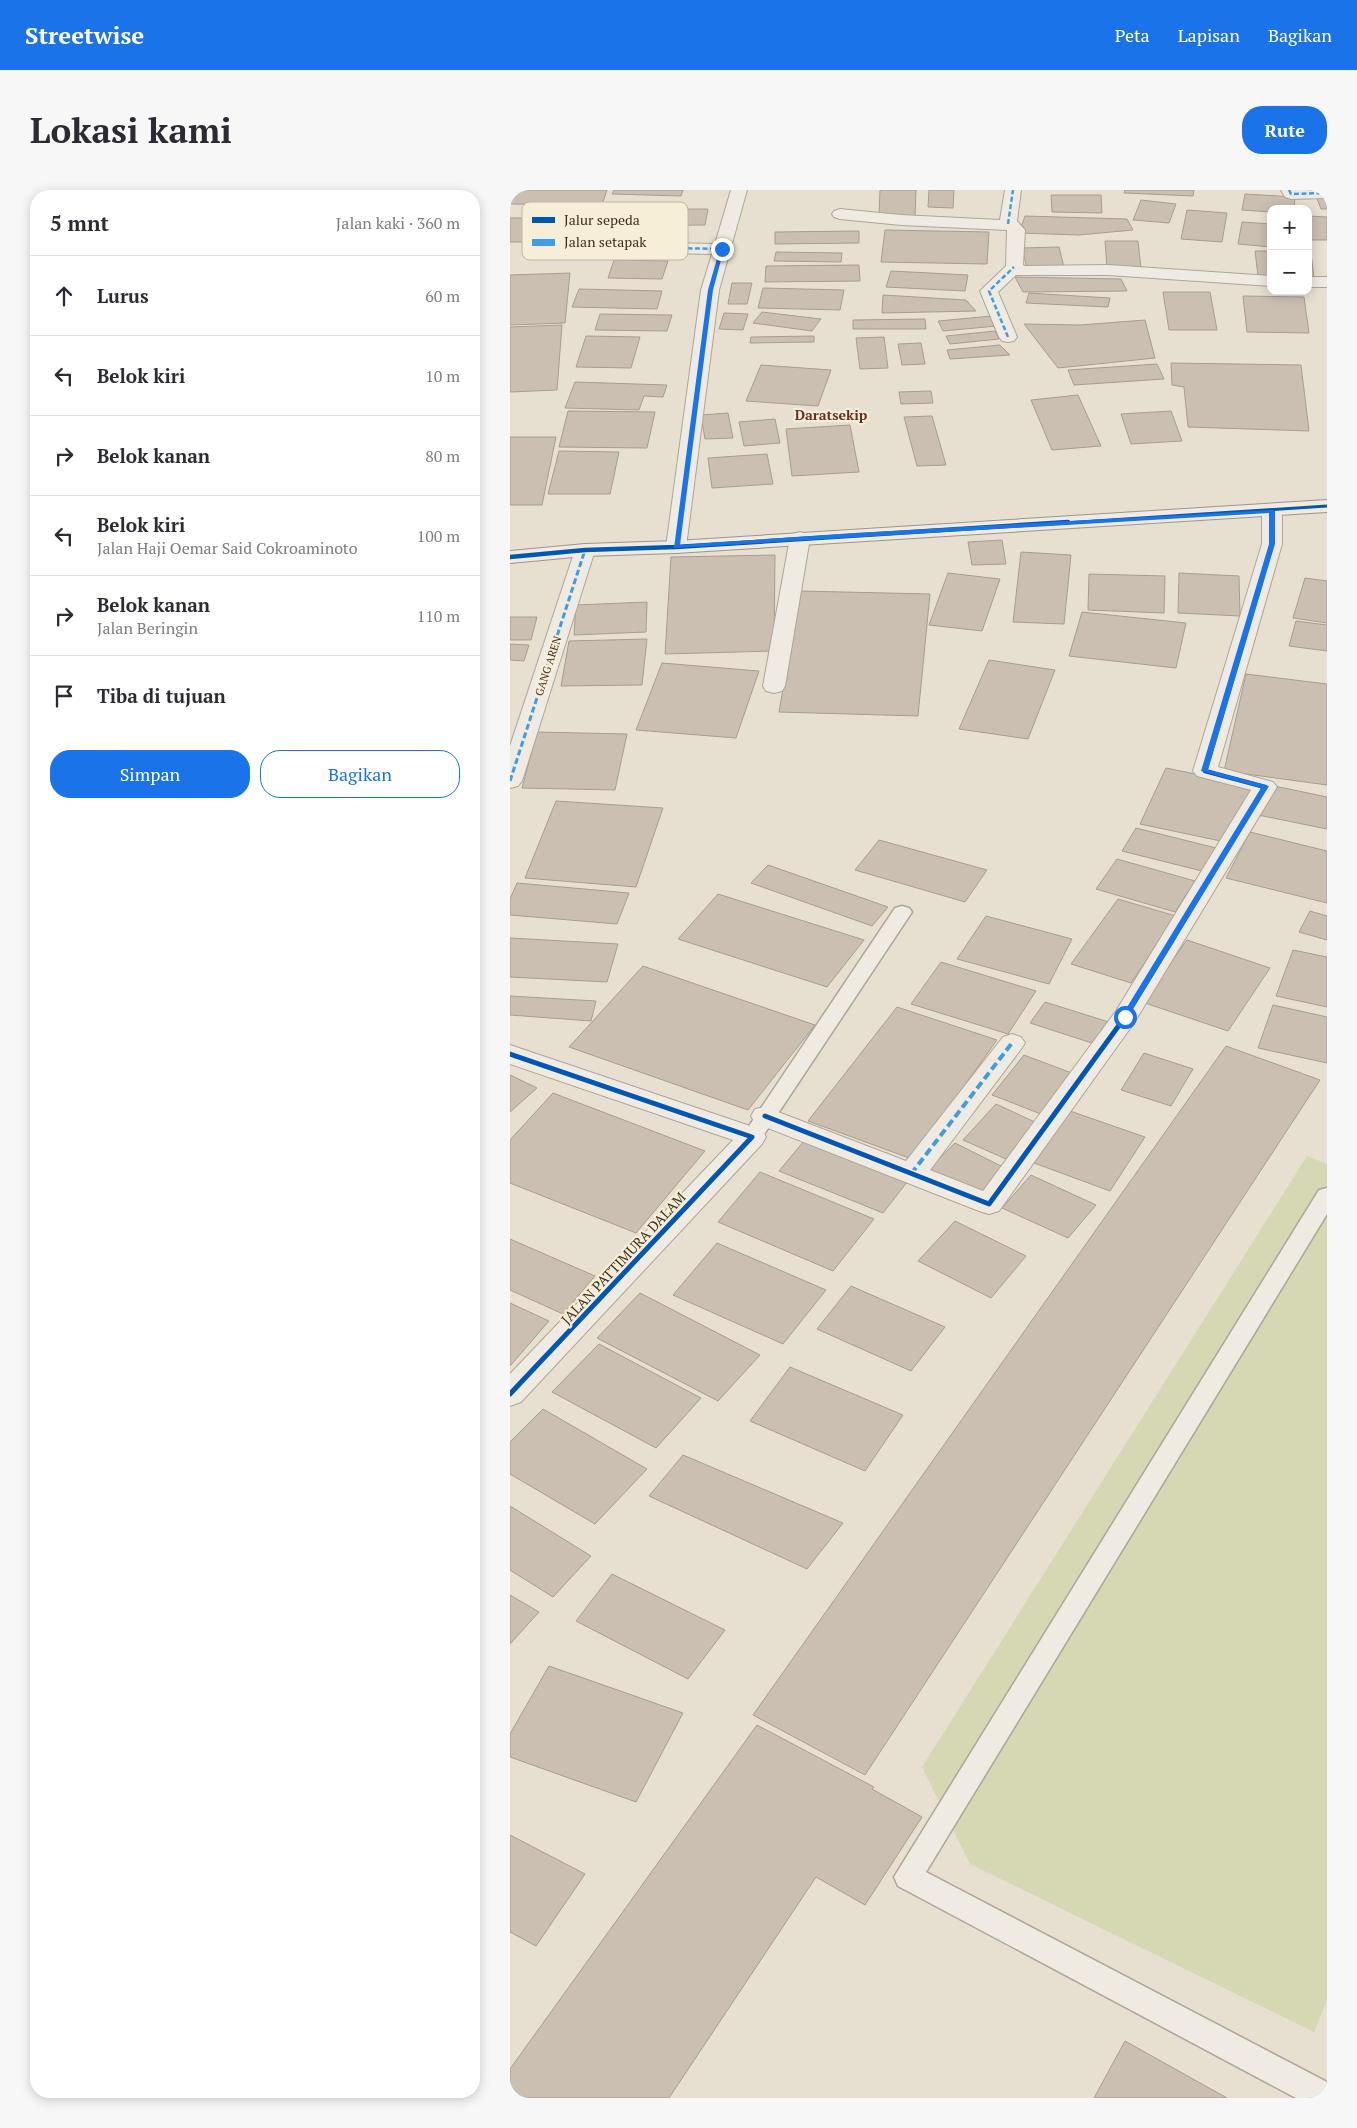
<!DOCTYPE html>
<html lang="id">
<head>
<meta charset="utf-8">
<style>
	:root { --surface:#fff; --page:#f7f7f7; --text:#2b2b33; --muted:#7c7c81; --line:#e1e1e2; --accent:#1a73e8 }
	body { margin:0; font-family:"PT Serif",serif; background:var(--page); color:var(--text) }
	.controls { position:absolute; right:15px; top:15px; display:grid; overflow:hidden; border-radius:10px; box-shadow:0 2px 12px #0003 }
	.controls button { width:45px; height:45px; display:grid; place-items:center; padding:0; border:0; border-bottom:1px solid var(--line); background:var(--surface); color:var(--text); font:25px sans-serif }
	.stop { position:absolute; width:15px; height:15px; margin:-11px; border:4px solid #1a73e8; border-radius:50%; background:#fff }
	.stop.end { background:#1a73e8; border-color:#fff; box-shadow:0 1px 5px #0008 }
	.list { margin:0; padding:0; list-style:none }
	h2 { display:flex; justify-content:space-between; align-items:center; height:65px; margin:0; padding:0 20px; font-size:21px }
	h2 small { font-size:16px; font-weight:400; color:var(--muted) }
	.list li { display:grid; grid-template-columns:32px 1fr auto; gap:15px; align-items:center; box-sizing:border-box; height:80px; padding:0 20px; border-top:1px solid var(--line) }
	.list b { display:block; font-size:19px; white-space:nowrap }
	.list p { margin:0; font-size:16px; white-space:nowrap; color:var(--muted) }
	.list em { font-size:16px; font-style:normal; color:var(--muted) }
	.actions { display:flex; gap:10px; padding:15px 20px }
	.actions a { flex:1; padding:11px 0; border:1px solid var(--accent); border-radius:20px; text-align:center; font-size:18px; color:var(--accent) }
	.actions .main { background:var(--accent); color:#fff }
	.icon { flex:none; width:28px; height:28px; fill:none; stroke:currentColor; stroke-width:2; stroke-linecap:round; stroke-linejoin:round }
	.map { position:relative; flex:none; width:817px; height:1908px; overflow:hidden; border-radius:20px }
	header { display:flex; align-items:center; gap:30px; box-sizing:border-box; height:70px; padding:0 25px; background:var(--accent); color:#fff }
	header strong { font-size:24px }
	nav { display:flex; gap:28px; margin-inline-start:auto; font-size:18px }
	.intro { display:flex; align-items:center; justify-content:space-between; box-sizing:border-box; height:120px; padding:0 30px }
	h1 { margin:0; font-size:35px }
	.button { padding:12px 22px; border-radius:20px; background:var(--accent); color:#fff; font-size:18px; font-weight:700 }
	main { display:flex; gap:30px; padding:0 30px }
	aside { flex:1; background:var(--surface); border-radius:20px; box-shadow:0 2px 12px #0003 }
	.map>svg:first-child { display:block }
	.green { fill:#d6d7b3 }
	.building { fill:#cbbfb2; stroke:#a89c90 }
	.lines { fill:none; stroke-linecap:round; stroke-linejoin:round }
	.lane-casing { stroke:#ada599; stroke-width:3 }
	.street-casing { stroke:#ada599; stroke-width:2 }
	.secondary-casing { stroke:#9c958a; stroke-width:2 }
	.lane { fill:#efebe3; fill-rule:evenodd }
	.street { fill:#efebe3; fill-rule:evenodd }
	.secondary { fill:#efebe3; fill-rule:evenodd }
	.quiet-far2 { stroke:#3f9de0; stroke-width:2.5; stroke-dasharray:5 2.5; stroke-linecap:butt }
	.quiet-far1 { stroke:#3f9de0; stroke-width:3; stroke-dasharray:6 3; stroke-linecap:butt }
	.quiet { stroke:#3f9de0; stroke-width:4; stroke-dasharray:8 4; stroke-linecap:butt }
	.cycleway-far2-casing { stroke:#f7eed8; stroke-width:5 }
	.cycleway-far1-casing { stroke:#f7eed8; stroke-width:7 }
	.cycleway-casing { stroke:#f7eed8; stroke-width:8 }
	.cycleway-far2 { stroke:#0057b8; stroke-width:3 }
	.cycleway-far1 { stroke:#0057b8; stroke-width:4.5 }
	.cycleway { stroke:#0057b8; stroke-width:5 }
	.route { fill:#1a73e8 }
	.labels { text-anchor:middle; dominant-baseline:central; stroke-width:4.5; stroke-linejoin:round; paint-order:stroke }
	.far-street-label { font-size:11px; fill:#3d2e20; stroke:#f7eed8 }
	.far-quarter-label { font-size:14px; font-weight:bold; fill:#6b2e1e; stroke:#f7eed8 }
	.street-label { font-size:14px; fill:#3d2e20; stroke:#f7eed8 }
	.key { fill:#f7eed8; stroke:#bfb4a1; stroke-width:1 }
	.key-label { font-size:14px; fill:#3d2e20 }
</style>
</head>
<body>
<header>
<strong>Streetwise</strong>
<nav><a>Peta</a><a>Lapisan</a><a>Bagikan</a></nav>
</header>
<div class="intro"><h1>Lokasi kami</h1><a class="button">Rute</a></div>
<main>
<aside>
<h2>5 mnt<small>Jalan kaki · 360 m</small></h2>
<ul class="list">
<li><svg class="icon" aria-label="ahead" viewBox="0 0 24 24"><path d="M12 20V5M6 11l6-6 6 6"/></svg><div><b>Lurus</b></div><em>60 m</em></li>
<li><svg class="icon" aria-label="left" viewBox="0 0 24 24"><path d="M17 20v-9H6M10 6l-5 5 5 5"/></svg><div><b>Belok kiri</b></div><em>10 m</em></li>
<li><svg class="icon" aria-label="right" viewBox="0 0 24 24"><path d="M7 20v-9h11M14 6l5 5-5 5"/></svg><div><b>Belok kanan</b></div><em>80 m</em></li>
<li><svg class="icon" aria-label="left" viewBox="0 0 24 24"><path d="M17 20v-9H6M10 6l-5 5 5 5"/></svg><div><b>Belok kiri</b><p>Jalan Haji Oemar Said Cokroaminoto</p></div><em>100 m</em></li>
<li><svg class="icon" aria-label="right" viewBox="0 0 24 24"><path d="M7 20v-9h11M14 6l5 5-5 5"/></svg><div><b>Belok kanan</b><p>Jalan Beringin</p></div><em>110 m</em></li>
<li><svg class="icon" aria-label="arrive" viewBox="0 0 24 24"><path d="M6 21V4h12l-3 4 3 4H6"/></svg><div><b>Tiba di tujuan</b></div></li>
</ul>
<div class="actions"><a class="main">Simpan</a><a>Bagikan</a></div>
</aside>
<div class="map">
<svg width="817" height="1908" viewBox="0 0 817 1908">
	<rect width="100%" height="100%" fill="#e7e0d1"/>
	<polygon class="green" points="797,966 817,974 817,1810 804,1842 460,1674 412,1577"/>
	<g class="building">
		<polygon points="0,0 97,0 92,15 0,14"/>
		<polygon points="104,0 173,0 171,6 102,4"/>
		<polygon points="370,0 406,0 405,26 369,26"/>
		<polygon points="419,0 444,0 443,18 418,17"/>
		<polygon points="615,0 684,0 683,6 614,3"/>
		<polygon points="735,4 785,7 784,19 761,19 761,22 732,20"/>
		<polygon points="541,5 591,5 592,23 542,22"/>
		<polygon points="806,6 817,6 817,19 811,19"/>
		<polygon points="631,10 666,14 659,33 623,30"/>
		<polygon points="113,19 198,19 195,35 94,36 90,52 0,52 0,28 111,27"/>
		<polygon points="677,20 717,23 712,52 671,49"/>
		<polygon points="515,26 617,29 623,40 569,45 509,43"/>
		<polygon points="798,26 817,27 817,50 798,50"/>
		<polygon points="732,32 761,34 761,57 728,54"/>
		<polygon points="375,40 479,42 477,74 371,72"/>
		<polygon points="349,41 349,53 265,54 265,42"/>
		<polygon points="595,51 628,51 631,78 597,78"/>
		<polygon points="549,57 554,77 517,78 512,58"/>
		<polygon points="745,61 761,61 761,87 748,86"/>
		<polygon points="266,62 332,63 331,72 264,71"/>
		<polygon points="798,63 801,63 804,88 798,87"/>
		<polygon points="104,70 158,71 152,89 98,88"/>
		<polygon points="349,75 350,91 255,92 256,76"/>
		<polygon points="381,81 458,85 455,101 376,97"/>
		<polygon points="60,83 55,133 0,135 0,85"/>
		<polygon points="505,87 611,89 617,101 513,102"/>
		<polygon points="222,93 242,93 237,114 218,114"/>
		<polygon points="253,98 334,100 330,120 248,118"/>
		<polygon points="69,99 152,101 147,119 62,117"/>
		<polygon points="653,102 700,102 707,140 659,140"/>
		<polygon points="519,103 600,108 598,117 516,113"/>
		<polygon points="373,105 456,110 466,121 372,123"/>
		<polygon points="733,106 794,107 799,143 737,142"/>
		<polygon points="252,122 311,129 302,141 243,133"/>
		<polygon points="214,123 238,124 233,140 209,139"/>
		<polygon points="90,124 162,125 157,141 85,140"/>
		<polygon points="482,126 487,136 433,141 428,131"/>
		<polygon points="415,129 416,139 343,139 343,130"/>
		<polygon points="635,130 645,168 548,178 514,134 570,135"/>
		<polygon points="52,135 47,200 0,202 0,137"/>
		<polygon points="485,141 489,149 440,154 436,146"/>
		<polygon points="76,146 130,147 121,178 66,177"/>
		<polygon points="304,146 304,152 240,153 241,147"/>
		<polygon points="374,147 378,178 350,179 346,148"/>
		<polygon points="411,153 415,174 392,175 388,154"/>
		<polygon points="490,155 500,165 440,169 437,160"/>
		<polygon points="661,173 791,175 799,241 678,237 674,197 662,195"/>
		<polygon points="647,174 654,189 564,195 558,180"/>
		<polygon points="251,175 321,180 308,216 236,211"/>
		<polygon points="65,192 157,195 153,207 134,206 129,220 55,218"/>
		<polygon points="421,201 423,213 391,214 389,202"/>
		<polygon points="568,205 591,256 542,260 521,210"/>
		<polygon points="58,221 145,222 137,258 49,257"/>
		<polygon points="661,221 672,251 621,254 611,224"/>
		<polygon points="218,223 223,248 195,249 191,225"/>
		<polygon points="422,226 436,275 407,276 394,227"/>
		<polygon points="265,229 270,253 234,256 229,232"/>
		<polygon points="340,235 349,282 282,286 276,239"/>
		<polygon points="0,247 46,247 32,315 0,315"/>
		<polygon points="49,261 109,262 100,304 38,304"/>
		<polygon points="257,264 263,294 202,298 198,268"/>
		<polygon points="492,350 496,374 462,375 458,352"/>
		<polygon points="511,362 561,365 554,434 503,432"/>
		<polygon points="265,365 264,461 155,464 161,367"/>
		<polygon points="438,383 490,389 472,441 419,435"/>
		<polygon points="669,383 729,386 730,426 668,423"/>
		<polygon points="579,384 655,386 654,423 578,420"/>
		<polygon points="795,388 817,391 817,433 783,428"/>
		<polygon points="290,401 420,404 408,526 269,522"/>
		<polygon points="137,412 136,442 64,445 66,415"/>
		<polygon points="572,422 676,433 666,478 559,466"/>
		<polygon points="0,427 27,427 21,450 0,450"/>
		<polygon points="786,431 817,435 817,461 779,456"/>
		<polygon points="137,449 132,495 51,496 59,451"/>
		<polygon points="0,454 19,455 14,471 0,470"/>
		<polygon points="479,470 545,480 518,549 449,539"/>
		<polygon points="152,473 249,481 226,548 126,540"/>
		<polygon points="736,484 817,494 817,595 714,581"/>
		<polygon points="27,542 117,544 105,600 12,598"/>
		<polygon points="656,578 744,596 720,653 630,634"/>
		<polygon points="760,595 817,607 817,639 748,625"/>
		<polygon points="46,611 153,618 126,697 15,688"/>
		<polygon points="626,638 706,658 692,681 612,661"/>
		<polygon points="740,642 817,661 817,713 716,688"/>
		<polygon points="369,650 477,680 455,712 345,680"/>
		<polygon points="607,669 685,691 665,722 586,699"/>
		<polygon points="258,675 378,717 362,736 241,693"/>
		<polygon points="7,693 119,703 107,734 0,725 0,709"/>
		<polygon points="208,704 354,750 317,797 168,749"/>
		<polygon points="608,709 666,726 621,793 561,774"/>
		<polygon points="800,721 817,726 817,750 789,742"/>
		<polygon points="476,726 562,749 539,794 447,769"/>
		<polygon points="0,748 108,754 97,792 0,787"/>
		<polygon points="677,750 760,778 718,841 632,812"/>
		<polygon points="783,760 817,767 817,817 766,806"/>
		<polygon points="431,772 526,801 498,844 401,814"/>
		<polygon points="133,776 305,835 238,920 59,857"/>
		<polygon points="0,806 86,811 81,831 0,825"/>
		<polygon points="535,812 602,833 588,855 520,833"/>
		<polygon points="763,815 817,827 817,873 748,858"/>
		<polygon points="387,817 487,850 402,969 298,931"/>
		<polygon points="716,856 810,890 355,1585 243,1525"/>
		<polygon points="634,863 683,879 661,916 611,900"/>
		<polygon points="514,865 567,885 536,926 482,905"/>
		<polygon points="0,885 27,898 0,922"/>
		<polygon points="43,903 195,961 126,1043 0,993 0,950"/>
		<polygon points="486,914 527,933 496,969 453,950"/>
		<polygon points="560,921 635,947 600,1001 524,973"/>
		<polygon points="299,945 401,987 373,1023 269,981"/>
		<polygon points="445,953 495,978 466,1008 415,982"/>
		<polygon points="250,982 364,1029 323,1081 208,1032"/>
		<polygon points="521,985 586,1015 558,1048 492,1018"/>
		<polygon points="445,1031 516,1066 481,1108 408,1071"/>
		<polygon points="0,1049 85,1086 53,1124 0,1100"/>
		<polygon points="207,1053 316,1100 273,1154 163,1105"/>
		<polygon points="341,1096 435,1137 401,1181 307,1139"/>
		<polygon points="130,1103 250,1165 208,1211 87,1148"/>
		<polygon points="0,1113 39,1131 0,1176"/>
		<polygon points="89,1154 191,1208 146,1258 42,1202"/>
		<polygon points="280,1177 393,1225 355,1281 240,1231"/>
		<polygon points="33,1219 137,1279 85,1334 0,1284 0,1252"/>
		<polygon points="173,1265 333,1333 297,1379 139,1306"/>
		<polygon points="0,1316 81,1366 43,1407 0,1380"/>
		<polygon points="102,1384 215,1440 178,1489 66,1431"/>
		<polygon points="0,1405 29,1422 0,1454"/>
		<polygon points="39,1476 173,1523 126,1612 0,1567 0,1544"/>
		<polygon points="247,1535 364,1597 362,1599 412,1627 355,1715 306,1687 159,1908 0,1908 0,1879"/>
		<polygon points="0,1645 75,1684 26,1756 0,1742"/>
		<polygon points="615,1851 717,1908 584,1908"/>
	</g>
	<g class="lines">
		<defs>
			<g id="lane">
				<polygon points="392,716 399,718 402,722 249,952 242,954 235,952 231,947 235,942 385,718"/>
				<polygon points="817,998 817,1024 416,1682 817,1892 817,1908 786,1908 388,1696 384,1687 809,1000"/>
			</g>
			<g id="street">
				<polygon points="221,0 237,0 209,100 176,357 173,361 166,363 159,361 156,357 191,100 202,64 65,61 59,60 57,56 59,52 65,51 205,54"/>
				<polygon points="495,0 511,0 507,31 515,40 513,75 515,76 598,75 761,86 761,96 598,85 506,85 488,102 507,147 504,151 498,152 492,151 489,147 470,101 496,76 497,40 391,35 330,29 324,27 322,24 324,21 330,19 391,25 490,30"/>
				<polygon points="771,0 817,0 817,8 781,9 775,7"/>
				<rect x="798" y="87" width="19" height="10"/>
				<polygon points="762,315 769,317 772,321 772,354 708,577 763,592 767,597 624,833 489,1021 479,1024 469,1021 245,933 241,926 245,919 255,917 396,971 493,847 502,844 511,847 515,853 511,859 420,980 473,1001 606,821 741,600 687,586 683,581 752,354 752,321 755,317"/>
				<polygon points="290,342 297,344 300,348 275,496 272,501 264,503 256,501 253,496 280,348 283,344"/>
				<polygon points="75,354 82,356 85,360 12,591 8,596 0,598 0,556 65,360 68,356"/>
				<polygon points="0,855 252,940 256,947 252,954 11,1212 0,1216 0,1184 223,950 0,874"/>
			</g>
			<polygon id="secondary" points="817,310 817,322 166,363 75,366 0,373 0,361 75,354 166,351"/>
		</defs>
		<use href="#lane" class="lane-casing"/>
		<use href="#street" class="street-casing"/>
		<use href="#secondary" class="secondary-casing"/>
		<use href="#lane" class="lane"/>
		<use href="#street" class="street"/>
		<use href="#secondary" class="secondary"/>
		<g class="quiet-far2">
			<polyline points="779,0 781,4 817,3"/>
			<polyline points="498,34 503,0"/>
			<polyline points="65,56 212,59"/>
			<polyline points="498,147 479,101 504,77"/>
		</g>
		<polyline class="quiet-far1" points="0,591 75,360"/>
		<polyline class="quiet" points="401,984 502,853"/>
		<defs>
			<g id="cycleway-far2">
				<polyline points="762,321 762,334"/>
				<polyline points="538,334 817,316"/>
			</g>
			<g id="cycleway-far1">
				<polyline points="0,367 75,360 166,357 558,332"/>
				<polyline points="663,748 755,597 695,581 762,354 762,332"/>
			</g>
			<g id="cycleway">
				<polyline points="0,864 242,947 0,1204"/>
				<polyline points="255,926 479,1014 615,827 664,747"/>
			</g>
		</defs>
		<use href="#cycleway-far2" class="cycleway-far2-casing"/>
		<use href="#cycleway-far1" class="cycleway-far1-casing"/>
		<use href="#cycleway" class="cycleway-casing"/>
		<use href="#cycleway-far2" class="cycleway-far2"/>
		<use href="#cycleway-far1" class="cycleway-far1"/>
		<use href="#cycleway" class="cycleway"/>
	</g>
	<polygon class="route" points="210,58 214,59 203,100 170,355 344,343 762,320 765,321 765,354 698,580 759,596 617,829 611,827 751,598 691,581 759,354 759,323 164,358 198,100"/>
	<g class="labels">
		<g class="far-street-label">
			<text transform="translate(38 476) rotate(-72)">GANG AREN</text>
		</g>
		<g class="far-quarter-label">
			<text x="321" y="224">Daratsekip</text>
		</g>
		<g class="street-label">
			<text transform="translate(113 1068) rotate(-47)">JALAN PATTIMURA DALAM</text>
		</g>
	</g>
	<rect x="12" y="12" width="166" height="58" rx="8" class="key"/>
	<rect x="22" y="27" width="23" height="6" fill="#0057b8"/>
	<rect x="22" y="49" width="23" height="7" fill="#3f9de0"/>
	<g class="key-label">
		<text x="54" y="35">Jalur sepeda</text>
		<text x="54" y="57">Jalan setapak</text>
	</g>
</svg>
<div class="controls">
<button>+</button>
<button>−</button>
</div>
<div class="stop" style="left:615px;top:827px"></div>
<div class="stop end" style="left:212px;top:59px"></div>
</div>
</main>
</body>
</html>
